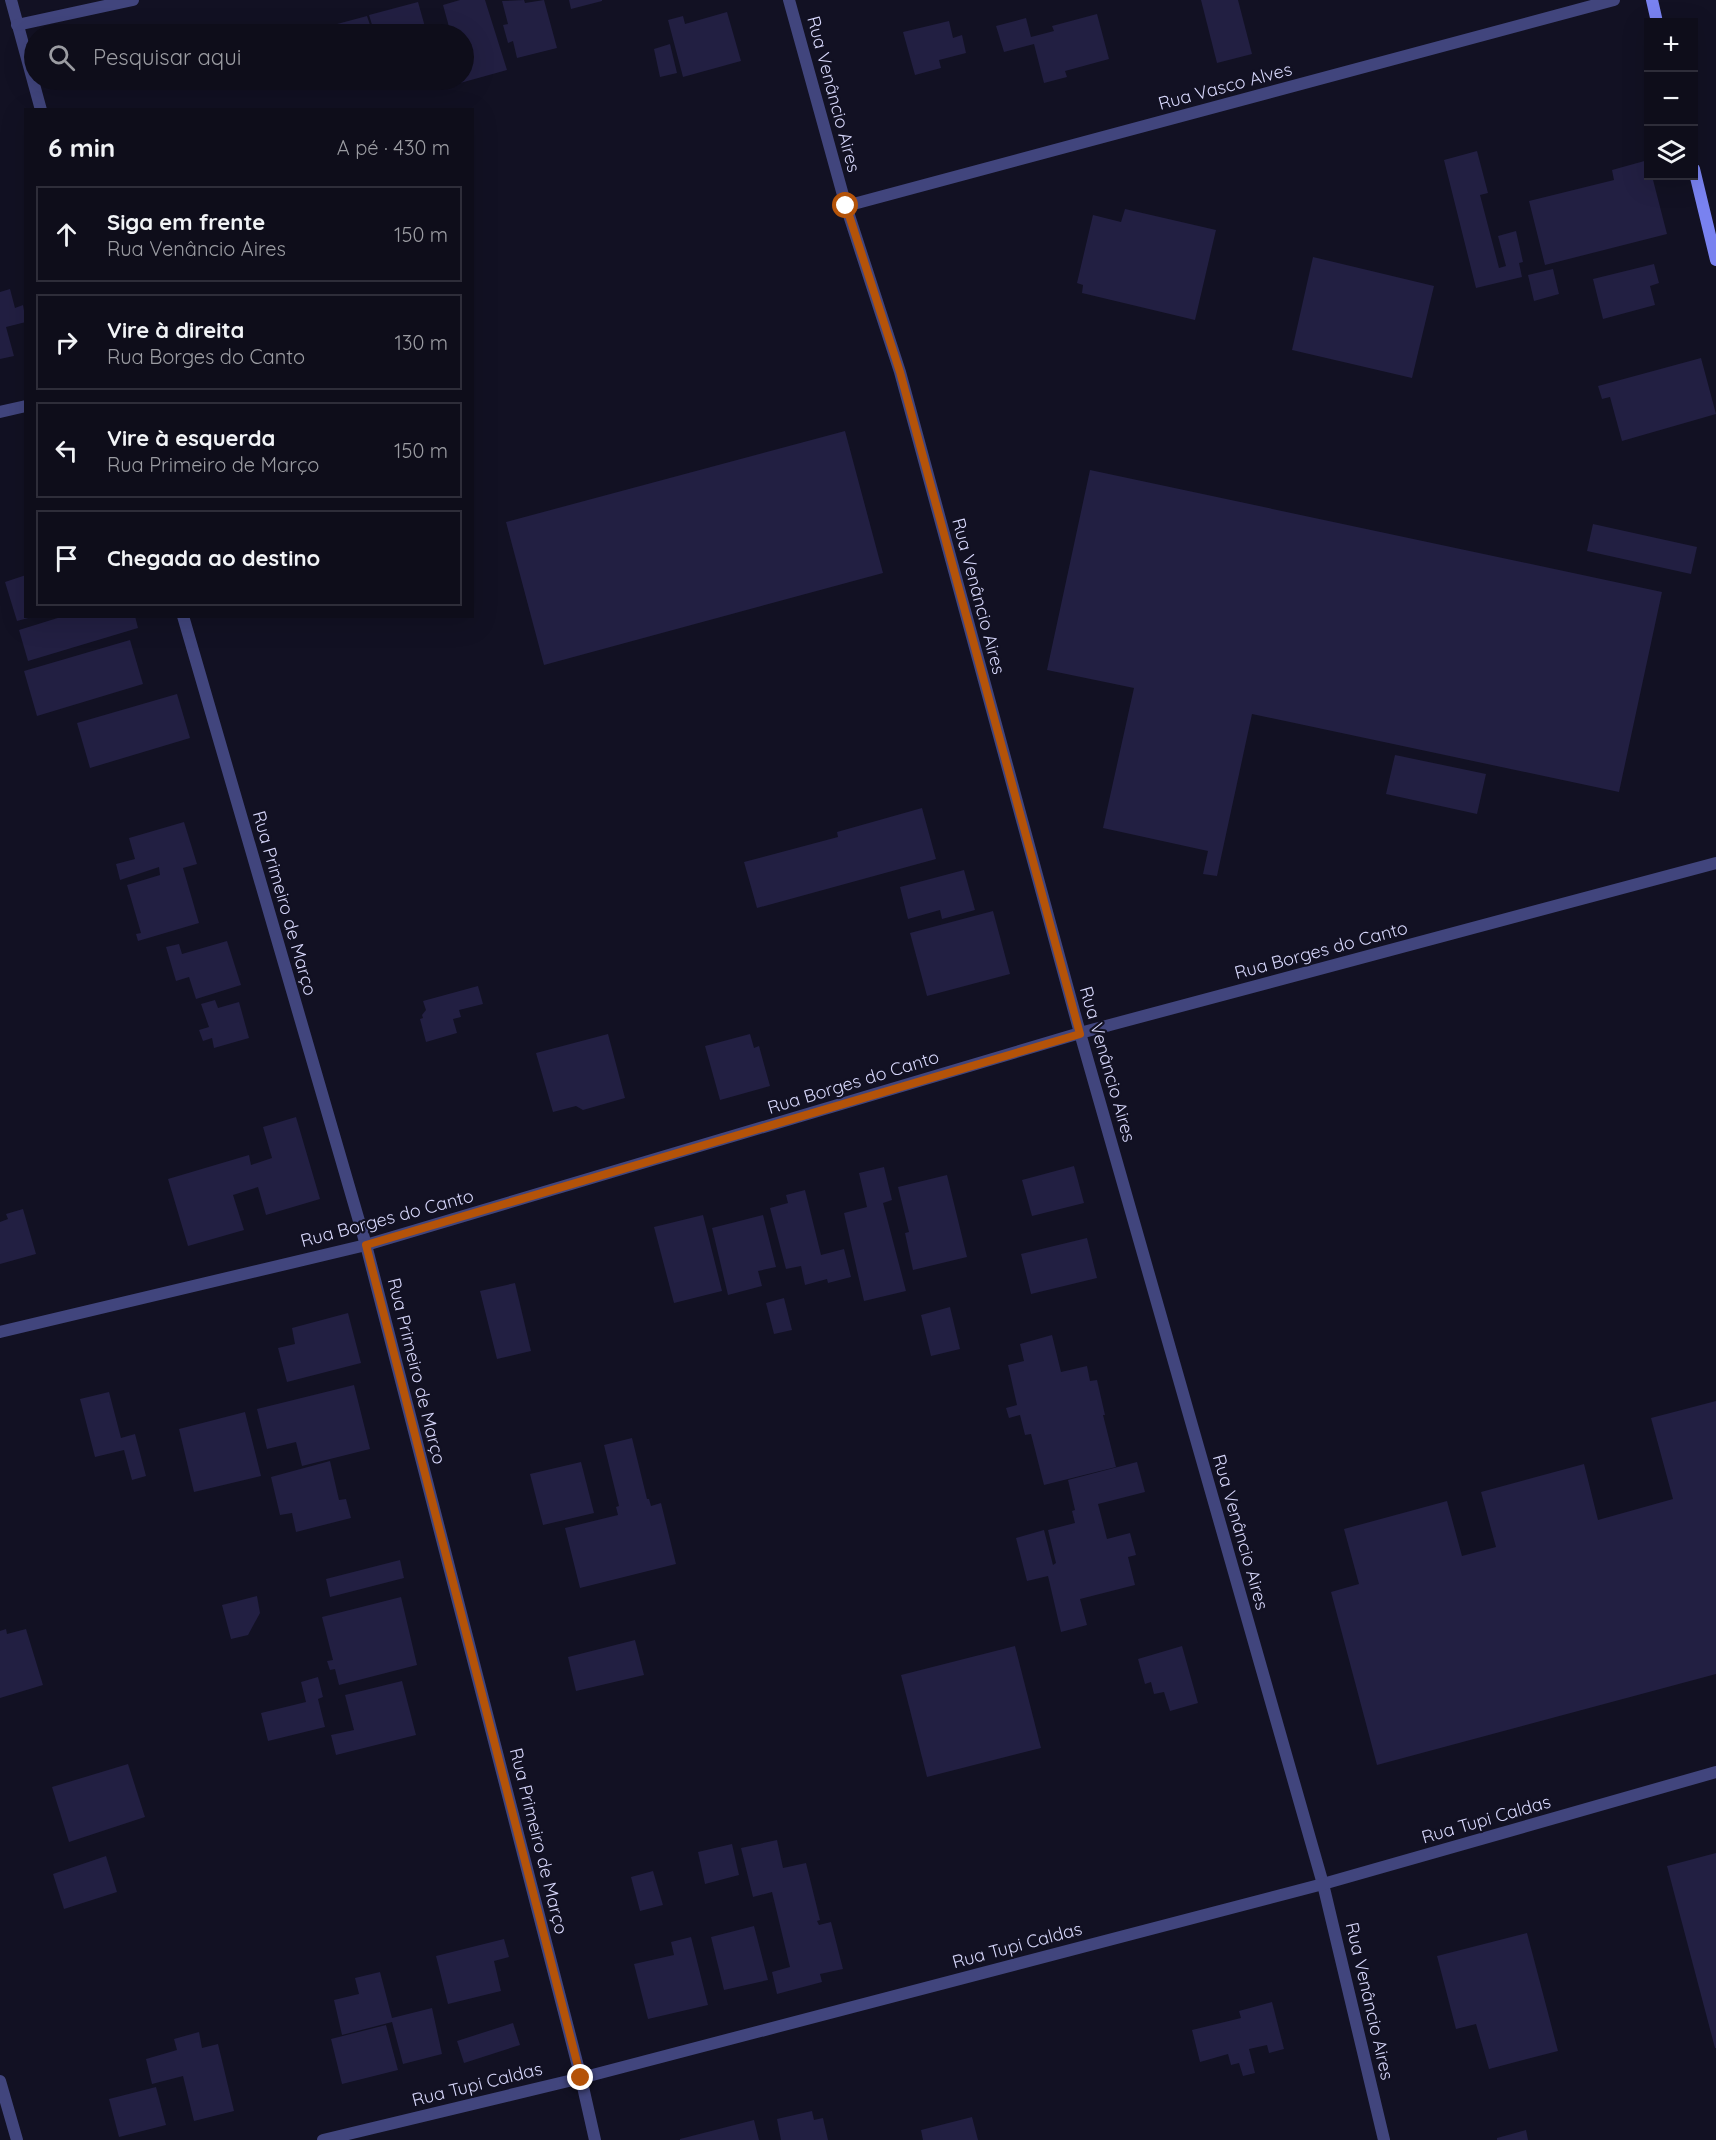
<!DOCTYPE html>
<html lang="pt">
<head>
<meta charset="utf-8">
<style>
	:root { --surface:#0e0d1a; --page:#1c1b27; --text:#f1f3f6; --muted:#9b9ca2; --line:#2e2d39 }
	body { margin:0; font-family:Quicksand,sans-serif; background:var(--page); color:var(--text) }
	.controls { position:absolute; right:18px; top:18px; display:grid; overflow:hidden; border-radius:0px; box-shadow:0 6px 24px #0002 }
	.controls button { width:54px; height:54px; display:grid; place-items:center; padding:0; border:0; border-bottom:2px solid var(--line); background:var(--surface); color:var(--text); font:30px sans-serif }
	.stop { position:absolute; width:18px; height:18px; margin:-14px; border:4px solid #b45309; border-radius:50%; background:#fff }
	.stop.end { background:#b45309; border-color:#fff; box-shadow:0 2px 6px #0008 }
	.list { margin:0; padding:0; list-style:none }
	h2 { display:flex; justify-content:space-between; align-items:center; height:78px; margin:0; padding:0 24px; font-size:26px }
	h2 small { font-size:20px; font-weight:400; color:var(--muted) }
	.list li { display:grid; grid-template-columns:39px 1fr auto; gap:18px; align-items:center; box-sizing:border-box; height:96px; margin:0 12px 12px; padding:0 12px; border:2px solid var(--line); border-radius:0px }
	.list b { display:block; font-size:22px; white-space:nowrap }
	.list p { margin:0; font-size:20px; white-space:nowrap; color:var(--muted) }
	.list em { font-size:20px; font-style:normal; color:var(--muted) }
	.icon { flex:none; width:33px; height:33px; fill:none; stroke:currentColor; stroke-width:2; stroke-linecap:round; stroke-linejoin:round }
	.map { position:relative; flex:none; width:1716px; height:2140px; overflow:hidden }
	.search { position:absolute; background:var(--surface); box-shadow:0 6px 24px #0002; left:24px; top:24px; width:450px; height:66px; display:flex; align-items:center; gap:15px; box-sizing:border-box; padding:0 21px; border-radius:33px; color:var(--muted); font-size:22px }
	.panel { position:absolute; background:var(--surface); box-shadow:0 6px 24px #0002; left:24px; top:108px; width:450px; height:510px; border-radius:0px }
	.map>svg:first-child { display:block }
	.building { fill:#221f42 }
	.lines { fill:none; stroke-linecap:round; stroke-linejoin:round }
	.street { stroke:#41457d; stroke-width:12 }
	.secondary { stroke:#7982f0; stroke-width:12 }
	.route { stroke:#b45309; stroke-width:8 }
	.labels { text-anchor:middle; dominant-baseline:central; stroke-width:4.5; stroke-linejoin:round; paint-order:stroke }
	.street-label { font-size:18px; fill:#d7d7fb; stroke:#121123 }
</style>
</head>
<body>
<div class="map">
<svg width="1716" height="2140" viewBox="0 0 1716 2140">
	<rect width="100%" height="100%" fill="#121123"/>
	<g class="building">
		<polygon points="460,0 485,0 507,70 453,85 451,80 464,80 464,34 451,34 443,5"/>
		<polygon points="524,0 525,3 544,0 557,48 517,58 513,41 508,43 503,25 508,24 502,1"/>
		<polygon points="569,0 602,0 602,1 571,9"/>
		<polygon points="1201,0 1238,0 1252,54 1217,63"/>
		<polygon points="418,2 427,34 375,34 369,15"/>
		<polygon points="727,12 741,61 683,77 668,20 683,16 685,24"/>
		<polygon points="1097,14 1109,59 1065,71 1067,77 1044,83 1034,44 1004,52 996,26 1026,18 1031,37 1054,31 1052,26"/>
		<polygon points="367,16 373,34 312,34 311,31"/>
		<polygon points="949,21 953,38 962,35 966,53 939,60 941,68 915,75 903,32"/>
		<polygon points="670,44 677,73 660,77 654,49"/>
		<polygon points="1477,151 1488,193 1480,195 1499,268 1506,266 1498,236 1516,231 1523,262 1519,263 1522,277 1476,288 1444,160"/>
		<polygon points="1648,160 1648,176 1652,176 1667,234 1545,265 1529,201 1614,180 1612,170"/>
		<polygon points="1125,209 1216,230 1195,320 1082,293 1083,285 1077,283 1093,215 1121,222"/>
		<polygon points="1313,257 1434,286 1412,378 1292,350"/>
		<polygon points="1654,264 1659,283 1650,286 1655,305 1603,319 1593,279"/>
		<polygon points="1553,269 1559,294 1534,301 1528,275"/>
		<polygon points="10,289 15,308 23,305 26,322 6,327 14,356 0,359 0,292"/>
		<polygon points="1701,358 1716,414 1622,441 1610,397 1602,399 1598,386"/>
		<polygon points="845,431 883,573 544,665 506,522"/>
		<polygon points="1090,470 1662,592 1619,792 1252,714 1217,876 1203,874 1208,851 1103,828 1134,688 1047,670"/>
		<polygon points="1593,524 1697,547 1691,574 1587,551"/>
		<polygon points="26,575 26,616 32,617 17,621 5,582"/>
		<polygon points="64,616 135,616 138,628 28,661 19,630"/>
		<polygon points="130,640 143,684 37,716 24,671"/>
		<polygon points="177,694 190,738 90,768 77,723"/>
		<polygon points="1395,755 1486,774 1477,814 1386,794"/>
		<polygon points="922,808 936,859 757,908 744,862 838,837 837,832"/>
		<polygon points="184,822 197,864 183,868 199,923 138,941 136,934 141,933 127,885 160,875 159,867 120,880 116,864 135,859 129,838"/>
		<polygon points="964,870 975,910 942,919 940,910 908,919 900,887"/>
		<polygon points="993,911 1010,974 927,996 910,933"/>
		<polygon points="227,941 241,985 196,999 189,977 176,981 166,947 179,944 182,954"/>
		<polygon points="478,986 483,1004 459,1010 461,1017 453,1019 457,1033 426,1042 420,1019 423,1018 422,1015 426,1010 423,1001"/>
		<polygon points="215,1000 218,1008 239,1002 249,1038 214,1048 212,1038 203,1041 199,1030 209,1027 201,1004"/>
		<polygon points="608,1034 625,1098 583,1110 576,1106 553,1112 536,1053"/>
		<polygon points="750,1034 754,1048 759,1046 770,1086 720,1100 705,1046"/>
		<polygon points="296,1117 320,1199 266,1215 258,1187 233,1195 244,1230 188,1246 168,1179 249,1155 251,1165 272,1158 263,1127"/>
		<polygon points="1074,1166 1084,1203 1032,1216 1022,1180"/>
		<polygon points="884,1167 892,1200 883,1203 906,1291 864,1301 844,1213 867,1207 859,1173"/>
		<polygon points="947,1175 967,1257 913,1270 905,1233 909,1232 898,1187"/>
		<polygon points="805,1190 821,1255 844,1249 851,1277 828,1283 827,1279 805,1285 801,1266 786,1269 770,1208 788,1203 786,1195"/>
		<polygon points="23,1209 36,1254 0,1264 0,1222 8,1219 6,1214"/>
		<polygon points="703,1215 722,1291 674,1303 654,1227"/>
		<polygon points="763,1215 776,1267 758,1271 762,1286 728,1295 712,1228"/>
		<polygon points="1087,1238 1097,1278 1031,1294 1021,1254"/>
		<polygon points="515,1283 531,1351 497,1359 480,1291"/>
		<polygon points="784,1298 792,1330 774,1334 766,1303"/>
		<polygon points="950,1307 960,1349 931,1356 921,1315"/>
		<polygon points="348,1313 361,1363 287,1382 278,1348 295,1344 292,1328"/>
		<polygon points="1052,1335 1061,1372 1087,1366 1090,1381 1097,1380 1105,1415 1103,1415 1116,1467 1044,1485 1031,1434 1025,1435 1020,1415 1009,1418 1006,1408 1017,1405 1008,1365 1024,1361 1020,1344"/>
		<polygon points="354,1385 370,1449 302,1466 296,1442 267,1449 257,1409"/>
		<polygon points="109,1392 121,1438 135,1434 146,1476 132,1480 124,1450 95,1457 80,1399"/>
		<polygon points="1716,1401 1716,1674 1377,1765 1331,1592 1359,1584 1344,1529 1447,1501 1462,1556 1496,1547 1481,1492 1584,1464 1598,1520 1673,1499 1651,1418"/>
		<polygon points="245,1412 261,1476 194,1492 179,1429"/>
		<polygon points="632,1438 647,1499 649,1499 651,1506 661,1503 676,1564 580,1588 565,1528 618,1515 616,1507 619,1506 604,1445"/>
		<polygon points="330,1461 339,1500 346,1499 351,1518 296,1532 292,1513 280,1515 271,1477"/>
		<polygon points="581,1462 594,1513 543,1525 530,1474"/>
		<polygon points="1137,1462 1145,1492 1098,1504 1107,1539 1130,1533 1136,1555 1128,1557 1135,1585 1080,1599 1087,1625 1061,1632 1048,1576 1027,1581 1016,1538 1044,1530 1053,1565 1056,1563 1048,1530 1075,1523 1072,1511 1075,1510 1068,1480"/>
		<polygon points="400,1560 404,1578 330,1597 326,1579"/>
		<polygon points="257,1596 260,1613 248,1635 231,1639 222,1605"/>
		<polygon points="401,1597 417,1665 339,1685 335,1669 330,1670 327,1661 333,1660 322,1617"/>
		<polygon points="6,1629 7,1634 26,1629 43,1685 0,1698 0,1631"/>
		<polygon points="635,1640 644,1675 576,1691 568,1657"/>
		<polygon points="1015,1646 1041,1748 927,1777 901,1675"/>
		<polygon points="1182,1646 1198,1703 1170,1711 1164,1692 1154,1694 1151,1682 1145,1684 1138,1659"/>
		<polygon points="318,1677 323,1697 318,1699 325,1727 268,1741 261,1713 306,1702 301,1682"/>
		<polygon points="402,1681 416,1735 336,1755 331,1735 354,1730 345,1695"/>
		<polygon points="128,1764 145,1817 69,1842 52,1787"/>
		<polygon points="777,1840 783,1868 806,1863 820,1920 817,1921 819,1925 831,1922 843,1969 820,1974 822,1982 777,1994 772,1972 790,1967 772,1892 753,1897 741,1848"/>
		<polygon points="732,1844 739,1875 705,1884 698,1852"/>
		<polygon points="1716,1853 1716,2048 1715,2048 1667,1866"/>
		<polygon points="106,1856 117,1892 64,1909 53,1874"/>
		<polygon points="653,1871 663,1905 640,1911 631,1877"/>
		<polygon points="754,1926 768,1980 724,1990 711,1937"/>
		<polygon points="1527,1933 1558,2051 1489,2069 1476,2024 1456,2029 1437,1956"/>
		<polygon points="691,1937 708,2005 648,2019 634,1964 674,1955 671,1942"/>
		<polygon points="504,1939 509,1957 494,1961 501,1991 448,2004 436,1956"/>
		<polygon points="380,1972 392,2018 432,2008 442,2054 403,2064 392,2022 342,2035 334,2000 359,1994 355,1978"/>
		<polygon points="1272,2002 1284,2049 1269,2053 1267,2045 1249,2049 1255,2073 1243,2076 1239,2063 1231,2065 1228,2054 1200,2062 1192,2030 1241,2018 1239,2011"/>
		<polygon points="513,2023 520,2045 464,2063 457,2041"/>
		<polygon points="386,2025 398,2070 342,2084 331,2039"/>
		<polygon points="199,2032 202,2048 218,2044 234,2111 194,2121 183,2076 152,2084 146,2059 177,2050 174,2039"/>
		<polygon points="156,2087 166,2125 119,2137 109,2099"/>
		<polygon points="812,2111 814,2120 823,2118 828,2140 781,2140 777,2119"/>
		<polygon points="972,2117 978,2140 923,2140 921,2130"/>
		<polygon points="754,2120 759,2140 680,2140 680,2139"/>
		<polygon points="1526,2130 1528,2140 1497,2140 1497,2138"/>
	</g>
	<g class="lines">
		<g class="street">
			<polyline points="11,0 41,110"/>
			<polyline points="789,0 846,206 900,372 1080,1033 1323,1884 1384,2140"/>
			<polyline points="17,25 133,0"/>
			<polyline points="846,206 1614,0"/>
			<polyline points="0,412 26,406"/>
			<polyline points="183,616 366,1245 581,2078 595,2140"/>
			<polyline points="0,1332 366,1245 1080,1033 1716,863"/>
			<polyline points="0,2081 17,2140"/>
			<polyline points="323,2140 581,2078 1323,1884 1716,1772"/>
		</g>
		<g class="secondary">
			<polyline points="1652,0 1657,22"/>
			<polyline points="1694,169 1716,260"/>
		</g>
	</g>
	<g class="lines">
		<polyline class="route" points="581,2078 366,1245 1080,1034 900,372 846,206"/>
	</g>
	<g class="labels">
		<g class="street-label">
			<text transform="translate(1225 86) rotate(-15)">Rua Vasco Alves</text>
			<text transform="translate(834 94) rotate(75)">Rua Venâncio Aires</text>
			<text transform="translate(979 596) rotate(75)">Rua Venâncio Aires</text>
			<text transform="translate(285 903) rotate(74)">Rua Primeiro de Março</text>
			<text transform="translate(1321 950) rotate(-15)">Rua Borges do Canto</text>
			<text transform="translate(1108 1064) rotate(74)">Rua Venâncio Aires</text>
			<text transform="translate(853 1082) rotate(-17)">Rua Borges do Canto</text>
			<text transform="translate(387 1218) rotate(-15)">Rua Borges do Canto</text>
			<text transform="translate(417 1371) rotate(76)">Rua Primeiro de Março</text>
			<text transform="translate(1241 1532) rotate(74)">Rua Venâncio Aires</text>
			<text transform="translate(1486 1819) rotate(-16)">Rua Tupi Caldas</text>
			<text transform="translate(539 1841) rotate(76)">Rua Primeiro de Março</text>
			<text transform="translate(1017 1945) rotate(-15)">Rua Tupi Caldas</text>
			<text transform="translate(1370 2001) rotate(77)">Rua Venâncio Aires</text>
			<text transform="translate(477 2084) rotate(-14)">Rua Tupi Caldas</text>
		</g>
	</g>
</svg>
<div class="controls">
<button>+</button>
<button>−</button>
<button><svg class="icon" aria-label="layers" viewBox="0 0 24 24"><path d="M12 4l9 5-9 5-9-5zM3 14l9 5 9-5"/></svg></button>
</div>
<div class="stop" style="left:846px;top:206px"></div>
<div class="stop end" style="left:581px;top:2078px"></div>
<div class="search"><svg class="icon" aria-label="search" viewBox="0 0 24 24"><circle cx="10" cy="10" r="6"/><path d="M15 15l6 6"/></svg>Pesquisar aqui</div>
<section class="panel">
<h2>6 min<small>A pé · 430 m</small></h2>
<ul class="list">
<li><svg class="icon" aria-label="ahead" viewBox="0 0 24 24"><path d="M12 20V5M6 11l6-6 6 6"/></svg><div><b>Siga em frente</b><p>Rua Venâncio Aires</p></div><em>150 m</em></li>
<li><svg class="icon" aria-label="right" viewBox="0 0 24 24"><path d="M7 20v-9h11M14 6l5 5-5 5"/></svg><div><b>Vire à direita</b><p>Rua Borges do Canto</p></div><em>130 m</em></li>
<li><svg class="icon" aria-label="left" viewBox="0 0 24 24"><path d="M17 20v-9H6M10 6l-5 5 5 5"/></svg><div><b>Vire à esquerda</b><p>Rua Primeiro de Março</p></div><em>150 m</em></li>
<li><svg class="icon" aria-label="arrive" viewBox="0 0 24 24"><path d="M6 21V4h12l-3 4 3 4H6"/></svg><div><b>Chegada ao destino</b></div></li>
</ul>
</section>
</div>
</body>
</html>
